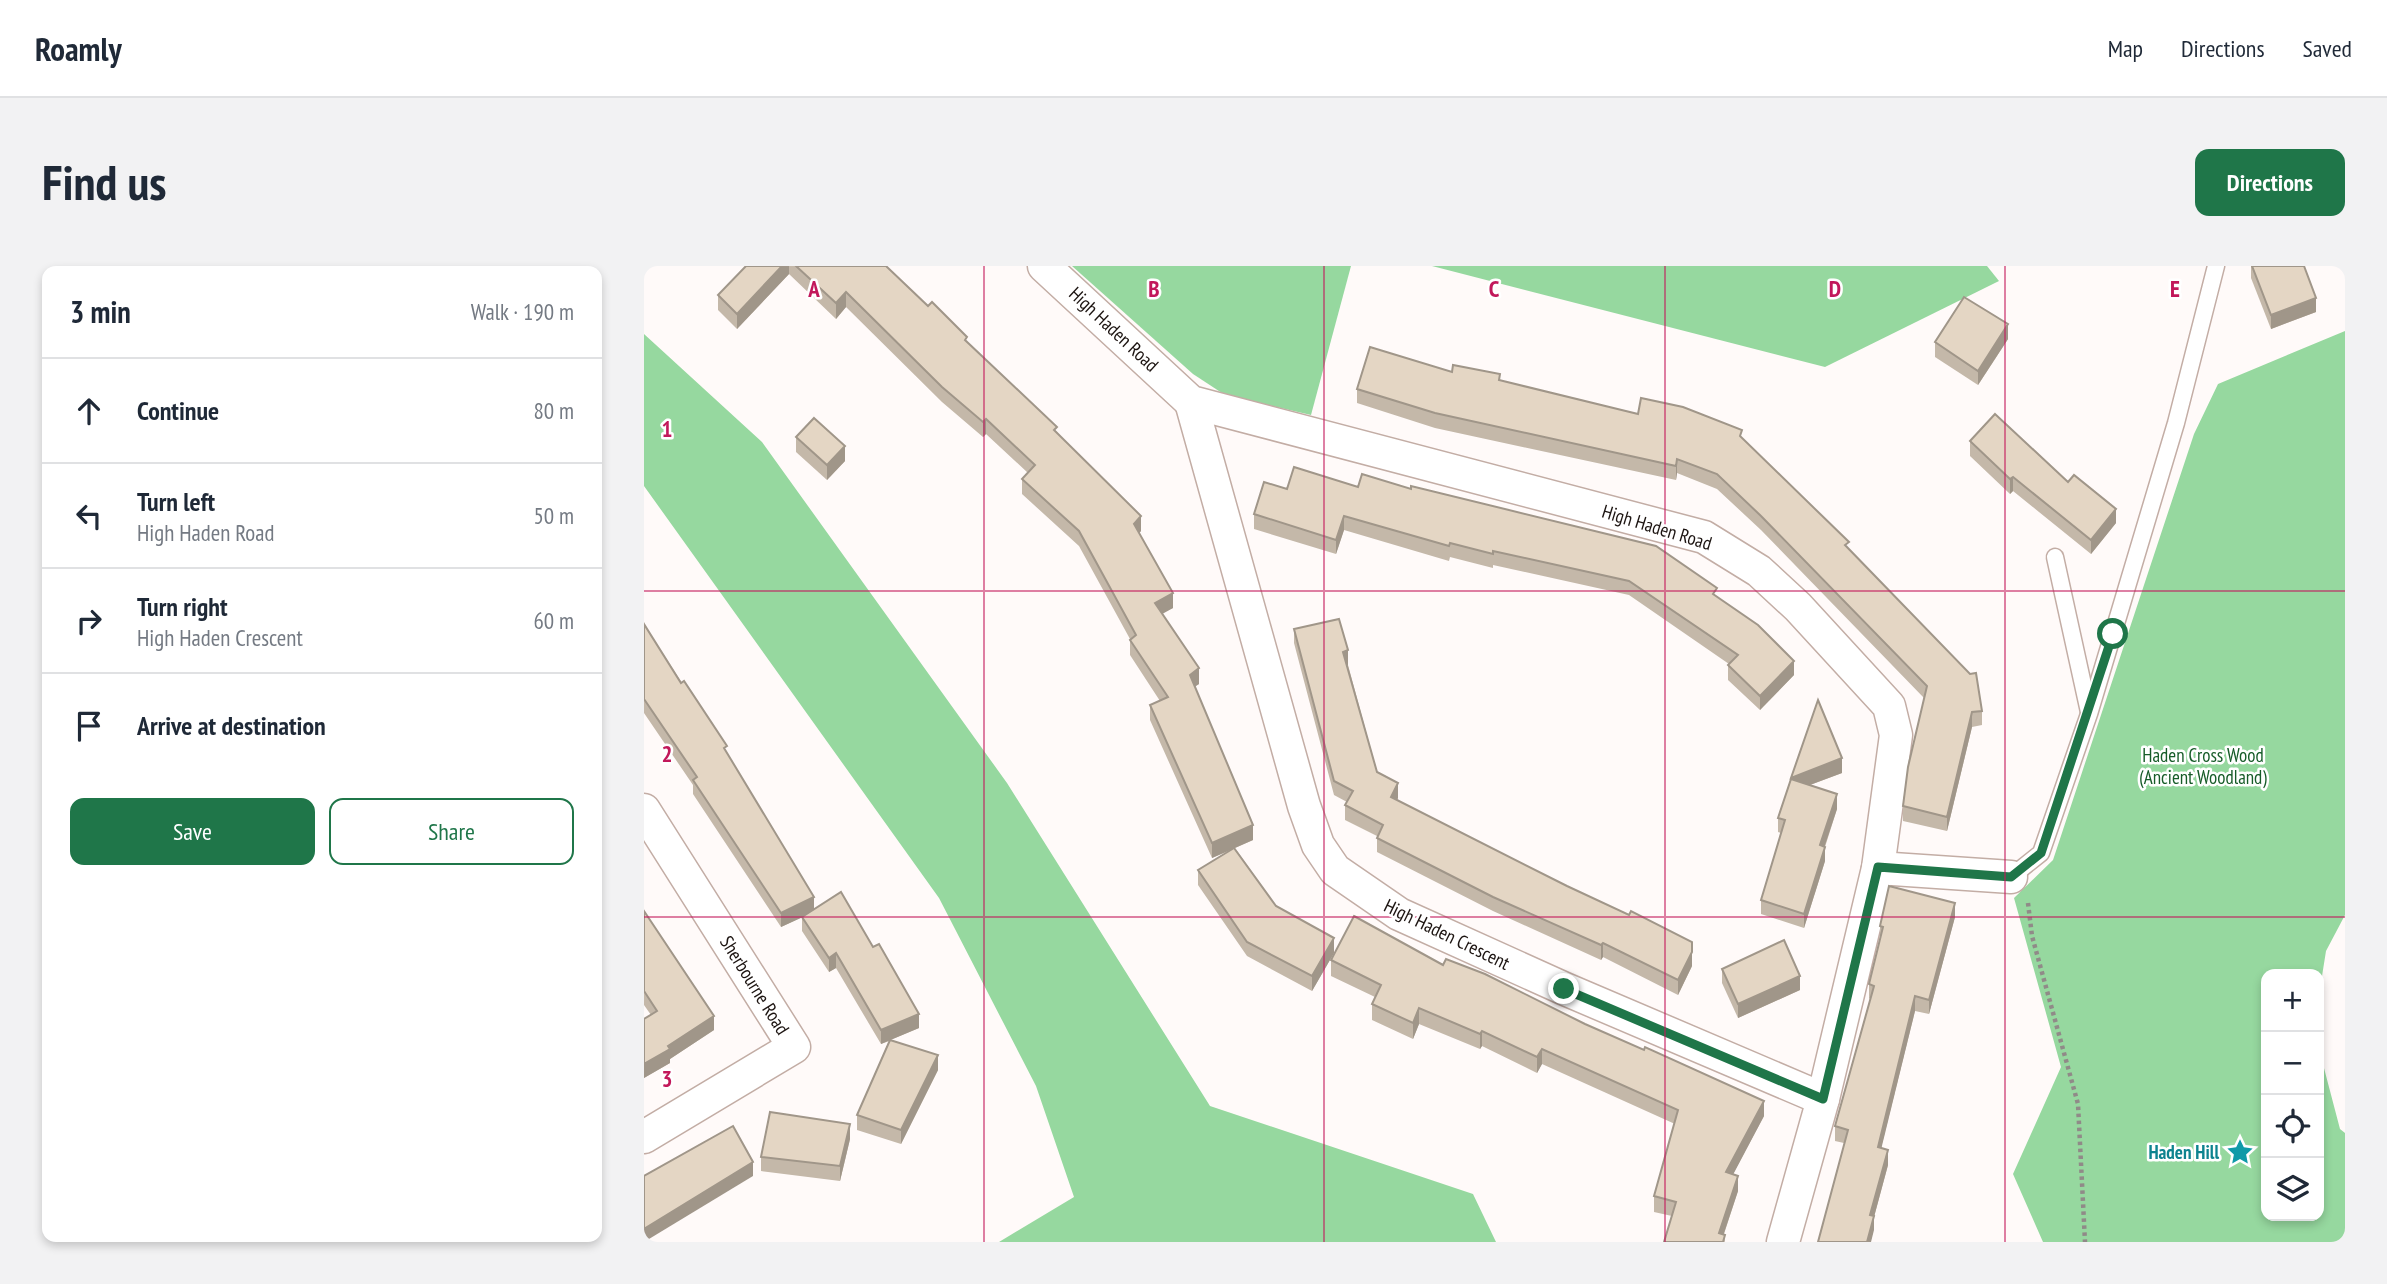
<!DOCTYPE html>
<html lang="en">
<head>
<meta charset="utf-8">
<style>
	:root { --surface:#fff; --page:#f2f2f3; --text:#1f2937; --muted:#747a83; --line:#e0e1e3; --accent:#1f7649 }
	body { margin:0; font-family:"PT Sans Narrow",sans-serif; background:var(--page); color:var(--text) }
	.controls { position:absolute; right:21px; bottom:21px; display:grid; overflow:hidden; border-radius:14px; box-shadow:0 4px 10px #0003 }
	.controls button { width:63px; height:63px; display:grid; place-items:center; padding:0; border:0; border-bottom:2px solid var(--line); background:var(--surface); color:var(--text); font:35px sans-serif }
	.stop { position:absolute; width:21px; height:21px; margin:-16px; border:5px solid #1f7649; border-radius:50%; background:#fff }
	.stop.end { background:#1f7649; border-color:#fff; box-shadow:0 2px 7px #0008 }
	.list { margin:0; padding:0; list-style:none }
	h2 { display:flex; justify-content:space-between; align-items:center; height:91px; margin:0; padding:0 28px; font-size:30px }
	h2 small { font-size:23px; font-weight:400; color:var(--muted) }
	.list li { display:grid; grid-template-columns:46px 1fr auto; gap:21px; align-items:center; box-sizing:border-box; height:105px; padding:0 28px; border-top:2px solid var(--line) }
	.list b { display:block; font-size:26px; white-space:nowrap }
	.list p { margin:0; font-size:23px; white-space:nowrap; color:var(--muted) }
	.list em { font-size:23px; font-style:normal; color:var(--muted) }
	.actions { display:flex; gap:14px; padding:21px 28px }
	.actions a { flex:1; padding:16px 0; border:2px solid var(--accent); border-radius:14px; text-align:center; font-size:24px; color:var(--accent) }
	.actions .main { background:var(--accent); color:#fff }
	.icon { flex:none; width:38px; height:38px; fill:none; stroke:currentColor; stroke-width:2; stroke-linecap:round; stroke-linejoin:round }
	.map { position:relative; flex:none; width:1701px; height:976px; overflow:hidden; border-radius:14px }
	header { display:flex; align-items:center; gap:42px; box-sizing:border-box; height:98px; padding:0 35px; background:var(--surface); border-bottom:2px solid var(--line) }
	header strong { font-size:33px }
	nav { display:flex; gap:38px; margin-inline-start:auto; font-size:24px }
	.intro { display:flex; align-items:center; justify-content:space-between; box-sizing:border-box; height:168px; padding:0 42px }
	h1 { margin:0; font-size:49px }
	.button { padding:18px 32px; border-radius:14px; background:var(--accent); color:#fff; font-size:24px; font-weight:700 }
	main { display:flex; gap:42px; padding:0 42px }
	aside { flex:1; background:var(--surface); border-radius:14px; box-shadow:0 4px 10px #0003 }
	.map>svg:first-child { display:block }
	.forest { fill:#96d89f }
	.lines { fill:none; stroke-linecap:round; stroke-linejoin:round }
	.lane-casing { stroke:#c3ada5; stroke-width:19 }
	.street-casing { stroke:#c3ada5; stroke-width:35 }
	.path { stroke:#908a88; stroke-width:4.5; stroke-dasharray:3.5 3.5; stroke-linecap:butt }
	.lane { stroke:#fff; stroke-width:16 }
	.street { stroke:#fff; stroke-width:32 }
	.wall { fill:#c4b8a9 }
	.shaded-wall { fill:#a09689 }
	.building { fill:#e4d6c4; stroke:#a09689; stroke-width:2 }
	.route { stroke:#1f7649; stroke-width:9 }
	.grid { fill:none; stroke:#c2185b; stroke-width:2; stroke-opacity:0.55 }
	.labels { text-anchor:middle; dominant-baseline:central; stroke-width:5; stroke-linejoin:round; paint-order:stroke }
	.street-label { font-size:19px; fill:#1c1411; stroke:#fff }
	.park-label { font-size:19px; fill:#165c28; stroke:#fff }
	.culture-label { font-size:19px; font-weight:bold; fill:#0d838f; stroke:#fff; text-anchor:end }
	.grid-label { font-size:23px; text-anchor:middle; font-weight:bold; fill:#c2185b; stroke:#fff; stroke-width:5; stroke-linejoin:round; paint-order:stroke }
</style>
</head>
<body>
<header>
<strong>Roamly</strong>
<nav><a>Map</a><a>Directions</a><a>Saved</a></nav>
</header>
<div class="intro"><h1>Find us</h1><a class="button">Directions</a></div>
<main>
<aside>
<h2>3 min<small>Walk · 190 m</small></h2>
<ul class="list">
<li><svg class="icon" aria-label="ahead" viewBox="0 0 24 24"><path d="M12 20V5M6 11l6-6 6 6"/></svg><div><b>Continue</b></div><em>80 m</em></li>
<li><svg class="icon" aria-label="left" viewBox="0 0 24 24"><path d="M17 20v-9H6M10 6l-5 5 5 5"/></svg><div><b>Turn left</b><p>High Haden Road</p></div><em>50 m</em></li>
<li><svg class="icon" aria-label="right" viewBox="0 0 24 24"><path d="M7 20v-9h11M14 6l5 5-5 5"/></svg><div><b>Turn right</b><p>High Haden Crescent</p></div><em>60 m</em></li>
<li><svg class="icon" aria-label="arrive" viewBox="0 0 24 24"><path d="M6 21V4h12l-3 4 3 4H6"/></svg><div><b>Arrive at destination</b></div></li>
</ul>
<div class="actions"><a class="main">Save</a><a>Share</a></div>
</aside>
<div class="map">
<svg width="1701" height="976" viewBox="0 0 1701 976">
	<rect width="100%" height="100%" fill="#fffaf9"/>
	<g class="forest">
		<polygon points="428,0 707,0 667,149 581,129 549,108"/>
		<polygon points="788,0 1343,0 1355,15 1181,101"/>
		<polygon points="1701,65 1701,649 1682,685 1675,729 1675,708 1622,708 1622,950 1675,950 1675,783 1696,863 1701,867 1701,976 1399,976 1369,908 1417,801 1370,632 1409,594 1550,168 1574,118"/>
		<polygon points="0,68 118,176 363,517 566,840 829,928 852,976 355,976 430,931 392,820 295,632 0,220"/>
	</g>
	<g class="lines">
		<defs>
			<g id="lane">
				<polyline points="1411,291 1445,446"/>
				<polyline points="1367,611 1397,587 1445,448 1532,157 1572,0"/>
			</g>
			<g id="street">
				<polyline points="400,0 547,136 1060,271 1115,305 1154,341 1245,440 1252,469 1234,602 1179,833 1139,976"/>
				<polyline points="547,136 660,540 674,579 691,604 755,648 921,723 1179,833"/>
				<polyline points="0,544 150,781 0,871"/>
				<polyline points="1234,602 1367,611"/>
			</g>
		</defs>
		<use href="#lane" class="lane-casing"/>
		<use href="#street" class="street-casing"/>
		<polyline class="path" points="1384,637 1388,670 1434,838 1441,976"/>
		<use href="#lane" class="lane"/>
		<use href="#street" class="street"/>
	</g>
	<g class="wall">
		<polygon points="102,0 242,0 323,76 413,166 497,265 495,267 529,342 518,347 555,418 551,420 609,574 591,582 632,640 690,687 668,725 603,690 554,619 554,604 589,583 568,592 506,454 506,439 516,435 486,389 486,373 435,280 378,228 378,213 384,207 342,168 339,171 298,136 202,41 192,53 145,8 93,63 74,44 74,29"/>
		<polygon points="1607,0 1660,0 1672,46 1627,63 1607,12"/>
		<polygon points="1364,73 1334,119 1291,91 1291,76"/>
		<polygon points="808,106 856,114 994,148 1098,173 1205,283 1338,445 1338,459 1328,461 1303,565 1259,555 1259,540 1280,432 1117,264 1073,223 1033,207 1032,214 791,162 713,137 713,123"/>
		<polygon points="152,171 201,195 183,214 152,186"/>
		<polygon points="1326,175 1424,216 1472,257 1447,288 1369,225 1366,228 1326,190"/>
		<polygon points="643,223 1073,330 1150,409 1116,444 1084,414 1084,399 1085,398 985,329 849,299 849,302 806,291 805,295 700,264 692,288 610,263 610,248"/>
		<polygon points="0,358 83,487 170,644 275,762 246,774 294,804 257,878 213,864 213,849 245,775 237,778 192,702 185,706 158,665 158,651 137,661 49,528 49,519 0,447"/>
		<polygon points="650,363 704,399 733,506 754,532 753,534 1048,700 1034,729 959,691 957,694 849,645 733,586 733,570 701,554 701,539 703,536 690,529 650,377"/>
		<polygon points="1174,434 1198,507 1166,519 1193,543 1181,581 1181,595 1160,662 1117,648 1117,634 1137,567 1134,566 1134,552"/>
		<polygon points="0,645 70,764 26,793 26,797 0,812 0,753 7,749 0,739"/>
		<polygon points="1311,651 1285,748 1271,745 1237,882 1244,899 1230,951 1230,964 1200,877 1191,875 1191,860 1226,733 1225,732 1225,718 1236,674 1236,660"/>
		<polygon points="687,694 799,699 1120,850 1089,908 1094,925 1080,968 1081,976 1028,950 1010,946 1010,930 1031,858 898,798 893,807 838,780 836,783 775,758 769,773 728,754 728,738 731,731 687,710"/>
		<polygon points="1078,703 1156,724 1094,752 1078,717"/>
		<polygon points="206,873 196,915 117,905 117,891"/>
	</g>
	<g class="shaded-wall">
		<polygon points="138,0 145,0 145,8 93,63 93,48"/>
		<polygon points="202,26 202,41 192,53 192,37"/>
		<polygon points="1672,32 1672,46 1627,63 1627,49"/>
		<polygon points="1364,58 1364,73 1334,119 1334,105"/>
		<polygon points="342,153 342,168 339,171 339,156"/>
		<polygon points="201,180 201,195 183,214 183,199"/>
		<polygon points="1033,193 1033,207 1032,214 1032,200"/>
		<polygon points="1369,211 1369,225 1366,228 1366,213"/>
		<polygon points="1472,243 1472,257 1447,288 1447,274"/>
		<polygon points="497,250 497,265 490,273 490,258"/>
		<polygon points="700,250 700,264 692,288 692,274"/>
		<polygon points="529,327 529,342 511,352 511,337"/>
		<polygon points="704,384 704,399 699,400 699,386"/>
		<polygon points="1150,395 1150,409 1116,444 1116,430"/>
		<polygon points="555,402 555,418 546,424 546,409"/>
		<polygon points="1328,446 1328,461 1303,565 1303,551"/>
		<polygon points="1198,492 1198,507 1147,526 1147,512"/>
		<polygon points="754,517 754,532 747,545 747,531"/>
		<polygon points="1193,528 1193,543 1176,594 1176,579"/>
		<polygon points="609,559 609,574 568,592 568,577"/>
		<polygon points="1181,581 1181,595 1160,662 1160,648"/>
		<polygon points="170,631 170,646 137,661 137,647"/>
		<polygon points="1311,637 1311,651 1285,748 1285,734"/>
		<polygon points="690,672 690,687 668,725 668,710"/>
		<polygon points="959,677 959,691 957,694 957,679"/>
		<polygon points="1048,686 1048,700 1034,729 1034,714"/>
		<polygon points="192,687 192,702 185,706 185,692"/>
		<polygon points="1156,710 1156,724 1094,752 1094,738"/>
		<polygon points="1271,730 1271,745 1234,896 1234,881"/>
		<polygon points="775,742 775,758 769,773 769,757"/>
		<polygon points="275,748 275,762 237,778 237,764"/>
		<polygon points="70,750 70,764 26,793 26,797 0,812 0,798 24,780"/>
		<polygon points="838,765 838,780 836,783 836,768"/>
		<polygon points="898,783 898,798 893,807 893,791"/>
		<polygon points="294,789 294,804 257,878 257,864"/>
		<polygon points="1120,835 1120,850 1082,922 1082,906"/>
		<polygon points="206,858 206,873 196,915 196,900"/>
		<polygon points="1244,884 1244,899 1230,951 1230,964 1227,976 1223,976 1226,949"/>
		<polygon points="109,896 109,910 0,976 0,963"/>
		<polygon points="1094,910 1094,925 1077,976 1075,967"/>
	</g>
	<g class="building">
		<polygon points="102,0 138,0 93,48 74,29"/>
		<polygon points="152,0 242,0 284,40 288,36 323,71 321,74 413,161 410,164 497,250 490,258 529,327 511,337 555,402 546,409 609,559 568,577 506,439 524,431 486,374 492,369 435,265 378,213 391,199 342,153 339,156 298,121 202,26 192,37"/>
		<polygon points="1608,0 1660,0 1672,32 1627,49"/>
		<polygon points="1320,31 1364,58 1334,105 1291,76"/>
		<polygon points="726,81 808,106 809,99 856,108 855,114 994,148 997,132 1039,141 1098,164 1096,170 1205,276 1201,279 1326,408 1332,407 1338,445 1328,446 1303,551 1259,540 1264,501 1283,420 1117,250 1073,208 1033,193 1032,200 791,147 713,123"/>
		<polygon points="1351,148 1424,216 1430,209 1472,243 1447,274 1369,211 1366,213 1326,175"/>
		<polygon points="170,152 201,180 183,199 152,171"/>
		<polygon points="650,201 714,221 718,208 767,223 767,220 1012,280 1073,322 1069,328 1114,359 1150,395 1116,430 1084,399 1094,389 985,315 849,285 849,288 806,277 805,280 700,250 692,274 610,248 620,216 643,223"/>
		<polygon points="695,353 704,384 699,386 733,506 754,517 747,531 923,620 985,649 987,645 1048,676 1048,686 1034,714 959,677 957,679 849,631 733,572 739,559 701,539 709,525 690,515 650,363"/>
		<polygon points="0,358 37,417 40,415 83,480 80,482 170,631 137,647 49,514 53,511 0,433"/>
		<polygon points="1174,434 1198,492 1147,512"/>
		<polygon points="1147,513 1193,528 1176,579 1181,581 1160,648 1117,634 1141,554 1134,552"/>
		<polygon points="590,582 632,640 690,672 668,710 603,676 554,604"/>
		<polygon points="1245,620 1311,637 1285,734 1271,730 1234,881 1244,884 1226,949 1230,950 1223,976 1174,976 1204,864 1191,860 1230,720 1225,718 1239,661 1236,660"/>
		<polygon points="197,626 229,681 235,678 275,748 237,764 192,687 185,692 158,651"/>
		<polygon points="0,645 70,750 24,780 26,783 0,798 0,753 13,745 0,725"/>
		<polygon points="710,650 799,699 802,693 841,708 941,758 1000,784 1001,781 1120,835 1082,906 1094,910 1075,967 1081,969 1079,976 1020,976 1032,936 1010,930 1034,844 898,783 893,791 838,765 836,768 775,742 769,757 728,738 737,719 687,694"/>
		<polygon points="1140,674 1156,710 1094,738 1078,703"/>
		<polygon points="246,774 294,789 257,864 213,849"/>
		<polygon points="126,846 206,858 196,900 117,891"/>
		<polygon points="89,860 109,896 0,963 0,910"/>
	</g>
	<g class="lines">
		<polyline class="route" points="920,723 1179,833 1234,601 1367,611 1397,587 1469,368"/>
	</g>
	<path class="grid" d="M340,0V976M680,0V976M1021,0V976M1361,0V976M0,325H1701M0,651H1701"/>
	<defs>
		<symbol id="sight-bare" viewBox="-9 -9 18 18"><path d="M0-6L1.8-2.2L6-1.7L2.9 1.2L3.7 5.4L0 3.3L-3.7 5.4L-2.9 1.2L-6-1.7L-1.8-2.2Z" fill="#0f9aa8" stroke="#fff" stroke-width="2.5" paint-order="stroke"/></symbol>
	</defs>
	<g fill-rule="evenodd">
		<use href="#sight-bare" x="1577" y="867" width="38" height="38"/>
	</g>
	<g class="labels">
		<g class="street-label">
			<text transform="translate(470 63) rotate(43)">High Haden Road</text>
			<text transform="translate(1013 261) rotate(17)">High Haden Road</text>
			<text transform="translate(803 668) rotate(26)">High Haden Crescent</text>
			<text transform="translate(111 719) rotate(58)">Sherbourne Road</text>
		</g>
		<g class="park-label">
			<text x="1559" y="489">Haden Cross Wood<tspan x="1559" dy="22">(Ancient Woodland)</tspan></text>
		</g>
		<g class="culture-label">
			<text x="1575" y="886">Haden Hill</text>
		</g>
	</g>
	<g class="grid-label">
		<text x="170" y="31">A</text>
		<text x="510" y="31">B</text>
		<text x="850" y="31">C</text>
		<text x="1191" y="31">D</text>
		<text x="1531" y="31">E</text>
		<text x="23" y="171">1</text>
		<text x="23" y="496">2</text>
		<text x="23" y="821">3</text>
	</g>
</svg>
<div class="controls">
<button>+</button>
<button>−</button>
<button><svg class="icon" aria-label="locate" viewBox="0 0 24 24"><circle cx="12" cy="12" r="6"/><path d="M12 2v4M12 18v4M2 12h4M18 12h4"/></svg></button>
<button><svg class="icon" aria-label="layers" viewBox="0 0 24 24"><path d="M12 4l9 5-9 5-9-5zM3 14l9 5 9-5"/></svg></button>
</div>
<div class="stop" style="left:1469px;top:368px"></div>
<div class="stop end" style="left:920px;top:723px"></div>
</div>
</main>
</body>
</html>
